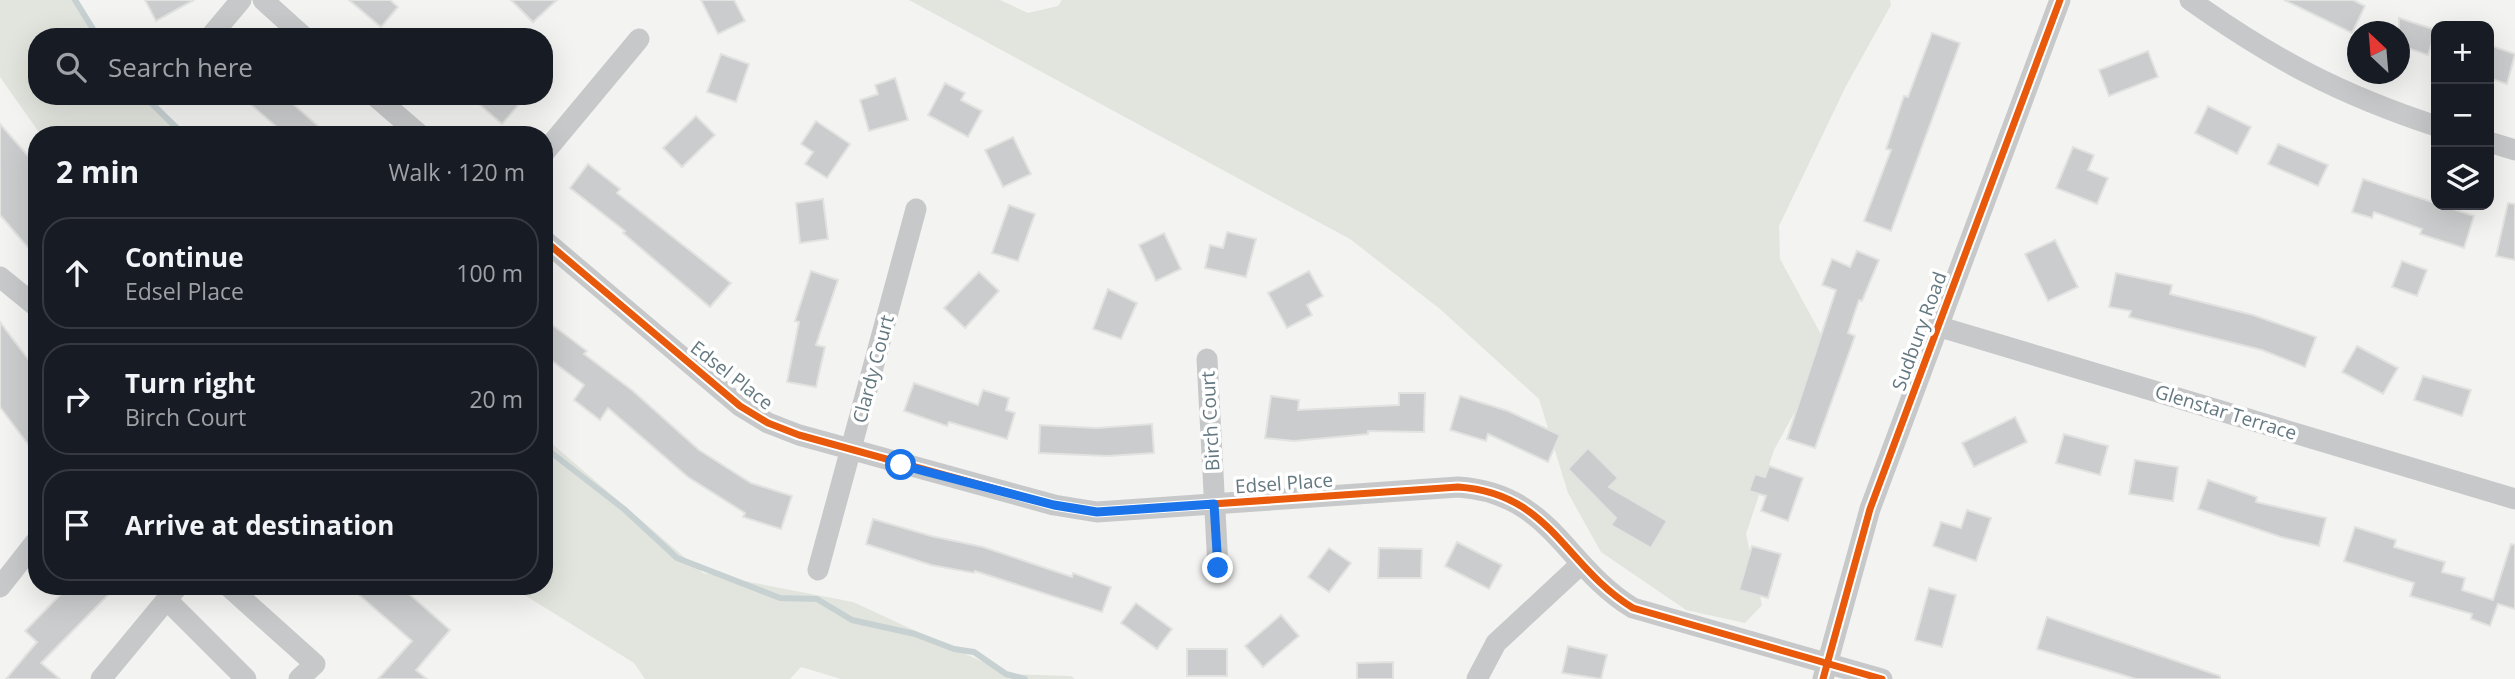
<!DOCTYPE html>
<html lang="en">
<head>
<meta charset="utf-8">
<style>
	:root { --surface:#171b24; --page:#20242c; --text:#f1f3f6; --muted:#9ea1a6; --line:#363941 }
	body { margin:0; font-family:"Open Sans",sans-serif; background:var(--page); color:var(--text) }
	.controls { position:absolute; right:21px; top:21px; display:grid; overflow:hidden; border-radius:14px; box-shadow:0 7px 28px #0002 }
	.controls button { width:63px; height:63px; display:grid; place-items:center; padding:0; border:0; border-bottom:2px solid var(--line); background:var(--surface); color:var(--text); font:35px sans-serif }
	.compass { position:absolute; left:2347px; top:21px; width:63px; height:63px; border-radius:50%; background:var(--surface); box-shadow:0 7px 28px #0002; rotate:334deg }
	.stop { position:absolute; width:21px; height:21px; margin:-16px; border:5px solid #1a73e8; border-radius:50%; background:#fff }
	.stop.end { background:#1a73e8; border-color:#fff; box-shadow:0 2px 7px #0008 }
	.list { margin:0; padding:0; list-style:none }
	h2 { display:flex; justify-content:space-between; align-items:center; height:91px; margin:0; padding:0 28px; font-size:30px }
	h2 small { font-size:23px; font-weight:400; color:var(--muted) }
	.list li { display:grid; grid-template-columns:46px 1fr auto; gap:21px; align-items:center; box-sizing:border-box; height:112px; margin:0 14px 14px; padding:0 14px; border:2px solid var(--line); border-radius:28px }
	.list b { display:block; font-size:26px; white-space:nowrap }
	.list p { margin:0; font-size:23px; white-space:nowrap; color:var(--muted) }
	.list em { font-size:23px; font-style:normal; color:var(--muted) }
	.icon { flex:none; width:38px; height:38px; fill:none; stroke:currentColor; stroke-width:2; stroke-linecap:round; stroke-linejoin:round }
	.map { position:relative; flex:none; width:2515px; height:679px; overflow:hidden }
	.search { position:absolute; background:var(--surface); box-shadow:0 7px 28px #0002; left:28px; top:28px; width:525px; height:77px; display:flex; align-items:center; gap:18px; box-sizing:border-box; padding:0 24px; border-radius:28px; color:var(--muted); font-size:26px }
	.panel { position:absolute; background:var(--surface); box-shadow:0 7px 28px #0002; left:28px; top:126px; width:525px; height:469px; border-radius:28px }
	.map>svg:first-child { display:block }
	.green { fill:#e2e5de }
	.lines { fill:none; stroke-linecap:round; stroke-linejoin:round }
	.stream { stroke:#c7d1d2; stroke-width:6 }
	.building { fill:#cbcccd; stroke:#e2e2e1; stroke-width:2 }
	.minor { stroke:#c7c8c9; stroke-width:21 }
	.cycleway-casing { stroke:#fff; stroke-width:11 }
	.cycleway { stroke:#e8590c; stroke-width:7 }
	.route { stroke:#1a73e8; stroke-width:9 }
	.labels { text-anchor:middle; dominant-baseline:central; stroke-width:7; stroke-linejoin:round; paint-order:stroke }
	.street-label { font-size:19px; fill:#647881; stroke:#fff }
</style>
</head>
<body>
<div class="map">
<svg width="2515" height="679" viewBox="0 0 2515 679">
	<rect width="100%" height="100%" fill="#f3f3f1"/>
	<g class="green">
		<polygon points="0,0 77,0 97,37 37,37 37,96 141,96 187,135 41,135 0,77"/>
		<polygon points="909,0 1000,0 1028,13 1058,6 1062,0 1890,0 1891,5 1846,86 1779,226 1780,259 1829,349 1774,450 1746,534 1762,605 1745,623 1686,610 1601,552 1568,493 1539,399 1440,309 1350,239"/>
		<polygon points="544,437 703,573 853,602 1009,674 1071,676 1075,679 841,679 801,667 790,679 645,679 634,663 510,586 544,586"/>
	</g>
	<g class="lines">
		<g class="stream">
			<polyline points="75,0 98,37"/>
			<polyline points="144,96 184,135"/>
			<polyline points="544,447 624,509 677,558 780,598 817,599 852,620 915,634 954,649 974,652 1006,674 1025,679"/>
		</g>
	</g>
	<g class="building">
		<polygon points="145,0 194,0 156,21"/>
		<polygon points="349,0 390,0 398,7 381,27"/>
		<polygon points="511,0 557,0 533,22"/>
		<polygon points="701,0 734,0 745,21 718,34"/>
		<polygon points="2284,0 2353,0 2365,6 2352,33"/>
		<polygon points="2399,18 2436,30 2428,55 2399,45"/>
		<polygon points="1932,33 1960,43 1891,231 1864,221 1891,150 1886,149 1904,96 1908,97"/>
		<polygon points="2489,45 2515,54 2507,84 2489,78"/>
		<polygon points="2148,51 2158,77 2109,96 2099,70"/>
		<polygon points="721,54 749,64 736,102 707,92"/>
		<polygon points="895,78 908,120 869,131 860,100 878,94 875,85"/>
		<polygon points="945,83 965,93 961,100 982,111 968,137 928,115"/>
		<polygon points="241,96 284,96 328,135 286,135"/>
		<polygon points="470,96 526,96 502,124"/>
		<polygon points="2208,106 2251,127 2237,154 2195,133"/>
		<polygon points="696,116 715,135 682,167 663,148"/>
		<polygon points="816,121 850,144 827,178 805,164 813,152 801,144"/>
		<polygon points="0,124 37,166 37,258 0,215"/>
		<polygon points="1013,137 1031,174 1003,187 985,150"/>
		<polygon points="2278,144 2328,165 2318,186 2268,164"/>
		<polygon points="2073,147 2094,155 2088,170 2108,178 2097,204 2056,188"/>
		<polygon points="588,164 620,189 617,193 731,283 710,307 623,233 625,231 570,188"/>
		<polygon points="2363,179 2474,216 2464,248 2420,234 2422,229 2374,212 2372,218 2352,212"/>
		<polygon points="823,199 828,239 800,243 796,203"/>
		<polygon points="2508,203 2515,204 2515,260 2496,256"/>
		<polygon points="1009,205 1035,214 1018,261 992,253"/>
		<polygon points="1227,232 1256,239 1246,277 1205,268 1210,245 1223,248"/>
		<polygon points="1164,233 1181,269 1156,281 1139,245"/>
		<polygon points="2055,240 2078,287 2048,301 2025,254"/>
		<polygon points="1857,251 1879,260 1862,301 1859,300 1848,333 1855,336 1815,448 1787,439 1836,290 1822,285 1832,259 1850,267"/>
		<polygon points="2402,261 2427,270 2417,296 2392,287"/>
		<polygon points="811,271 838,280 816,345 825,347 816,387 787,382 799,322 795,321"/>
		<polygon points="1309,271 1323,296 1307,305 1312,315 1287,328 1268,293"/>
		<polygon points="979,272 999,291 965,328 944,308"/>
		<polygon points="2116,273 2172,285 2170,294 2253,315 2316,337 2305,367 2262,350 2129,317 2131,311 2109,307"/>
		<polygon points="1108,289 1137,303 1121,339 1093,329"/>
		<polygon points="544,319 587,351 584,354 633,391 699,450 751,483 792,496 781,529 743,517 745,513 688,477 608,408 600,420 574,400 584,385 544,355"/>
		<polygon points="0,322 37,371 37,456 0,407"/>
		<polygon points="2357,346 2398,368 2383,394 2342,372"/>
		<polygon points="2423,376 2471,390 2462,416 2414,400"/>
		<polygon points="914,383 978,405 983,390 1009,398 1006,410 1015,413 1007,439 949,422 947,426 904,411"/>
		<polygon points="1399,393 1425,393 1424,432 1368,431 1368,434 1294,441 1265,438 1271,396 1299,400 1298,410 1399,405"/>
		<polygon points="1460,396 1508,411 1560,435 1548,462 1488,434 1486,441 1450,430"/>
		<polygon points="2015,417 2027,442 1974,467 1962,443"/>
		<polygon points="1152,424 1154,453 1107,456 1039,453 1040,425 1097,428"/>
		<polygon points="2064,434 2108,446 2100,475 2056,463"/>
		<polygon points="1588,448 1618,478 1609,487 1667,521 1651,548 1611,525 1616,518 1568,469"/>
		<polygon points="2135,460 2178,467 2173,501 2129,494"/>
		<polygon points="1769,466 1803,478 1788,521 1761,511 1766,496 1749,491 1755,474 1765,477"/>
		<polygon points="2208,480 2257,497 2256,502 2326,518 2319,546 2281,537 2198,509"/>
		<polygon points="1967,510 1991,518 1976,561 1933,546 1941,522 1961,528"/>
		<polygon points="873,519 931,536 983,547 1072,577 1073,573 1111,587 1102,612 975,571 974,573 931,565 866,544"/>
		<polygon points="2355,527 2396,540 2394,547 2445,562 2442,572 2465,578 2462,590 2493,600 2511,544 2515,545 2515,609 2498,604 2490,626 2471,619 2472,614 2410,596 2414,583 2344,561"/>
		<polygon points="1457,542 1502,565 1489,589 1445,566"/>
		<polygon points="1752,546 1781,554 1768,598 1739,590"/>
		<polygon points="1329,548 1351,563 1329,592 1308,577"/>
		<polygon points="1379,548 1422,549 1421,578 1378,578"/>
		<polygon points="69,586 117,586 41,663 60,679 6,679 37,642 25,631"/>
		<polygon points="349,586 400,586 450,630 416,670 427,679 378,679 412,641"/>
		<polygon points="1929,588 1956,595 1942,647 1915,640"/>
		<polygon points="1136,603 1172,629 1157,649 1121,623"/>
		<polygon points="1281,615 1299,636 1263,667 1245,646"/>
		<polygon points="2047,617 2220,676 2220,679 2136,679 2037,649"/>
		<polygon points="1568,646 1607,655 1601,679 1562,673"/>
		<rect x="1187" y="649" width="40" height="27"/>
		<polygon points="1393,662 1393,679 1357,679 1357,663"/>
	</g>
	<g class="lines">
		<g class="minor">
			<polyline points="263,0 304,37"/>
			<path d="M2190,0C2273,59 2339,94 2436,126"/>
			<polyline points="210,37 241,0"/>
			<polyline points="375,96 420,135"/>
			<polyline points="2489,142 2515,150"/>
			<polyline points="544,153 639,39"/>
			<path d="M544,240L740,406L768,423L799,435L1054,505L1097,512L1458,487C1551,493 1564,566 1633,608L1882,679"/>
			<polyline points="0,277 37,307"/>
			<polyline points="1937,326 2515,499"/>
			<polyline points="1207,359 1218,568"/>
			<polyline points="818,570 916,209"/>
			<polyline points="228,586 315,664 299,679"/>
			<polyline points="0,587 37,540"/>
			<polyline points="167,600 246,679"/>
			<polyline points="101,679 178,586"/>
			<polyline points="1477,679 1496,643 1581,564"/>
			<polyline points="1823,679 1870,509 2060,0"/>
		</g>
		<defs>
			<g id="cycleway">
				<path d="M544,240L740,406L768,423L799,435L1054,505L1097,512L1458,487C1551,493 1564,566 1633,608L1882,679"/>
				<polyline points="1823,679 1870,509 2060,0"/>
			</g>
		</defs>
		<use href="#cycleway" class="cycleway-casing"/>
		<use href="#cycleway" class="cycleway"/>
	</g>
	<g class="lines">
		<polyline class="route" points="901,465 1054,505 1097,512 1214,504 1218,568"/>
	</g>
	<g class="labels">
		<g class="street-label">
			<text transform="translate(1919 331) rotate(-70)">Sudbury Road</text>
			<text transform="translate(873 369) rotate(-75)">Clardy Court</text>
			<text transform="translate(732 375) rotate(38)">Edsel Place</text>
			<text transform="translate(2226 412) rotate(17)">Glenstar Terrace</text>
			<text transform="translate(1210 421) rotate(-93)">Birch Court</text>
			<text transform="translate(1284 483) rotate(-4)">Edsel Place</text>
		</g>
	</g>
</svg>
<div class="controls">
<button>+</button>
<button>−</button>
<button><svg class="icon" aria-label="layers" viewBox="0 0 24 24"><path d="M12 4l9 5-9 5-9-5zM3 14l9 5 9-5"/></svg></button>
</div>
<svg class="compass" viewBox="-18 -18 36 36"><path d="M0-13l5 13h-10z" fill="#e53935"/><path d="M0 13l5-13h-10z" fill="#9ea1a6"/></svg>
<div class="stop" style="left:901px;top:465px"></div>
<div class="stop end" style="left:1218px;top:568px"></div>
<div class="search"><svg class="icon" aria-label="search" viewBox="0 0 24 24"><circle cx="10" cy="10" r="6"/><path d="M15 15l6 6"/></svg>Search here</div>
<section class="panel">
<h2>2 min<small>Walk · 120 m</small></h2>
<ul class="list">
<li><svg class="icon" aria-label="ahead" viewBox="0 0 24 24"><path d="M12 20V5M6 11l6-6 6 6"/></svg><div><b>Continue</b><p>Edsel Place</p></div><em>100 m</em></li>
<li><svg class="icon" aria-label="right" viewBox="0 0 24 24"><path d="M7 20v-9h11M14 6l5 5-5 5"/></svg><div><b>Turn right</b><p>Birch Court</p></div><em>20 m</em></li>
<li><svg class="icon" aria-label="arrive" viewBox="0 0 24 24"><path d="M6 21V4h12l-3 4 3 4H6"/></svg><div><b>Arrive at destination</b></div></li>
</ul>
</section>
</div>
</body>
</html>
